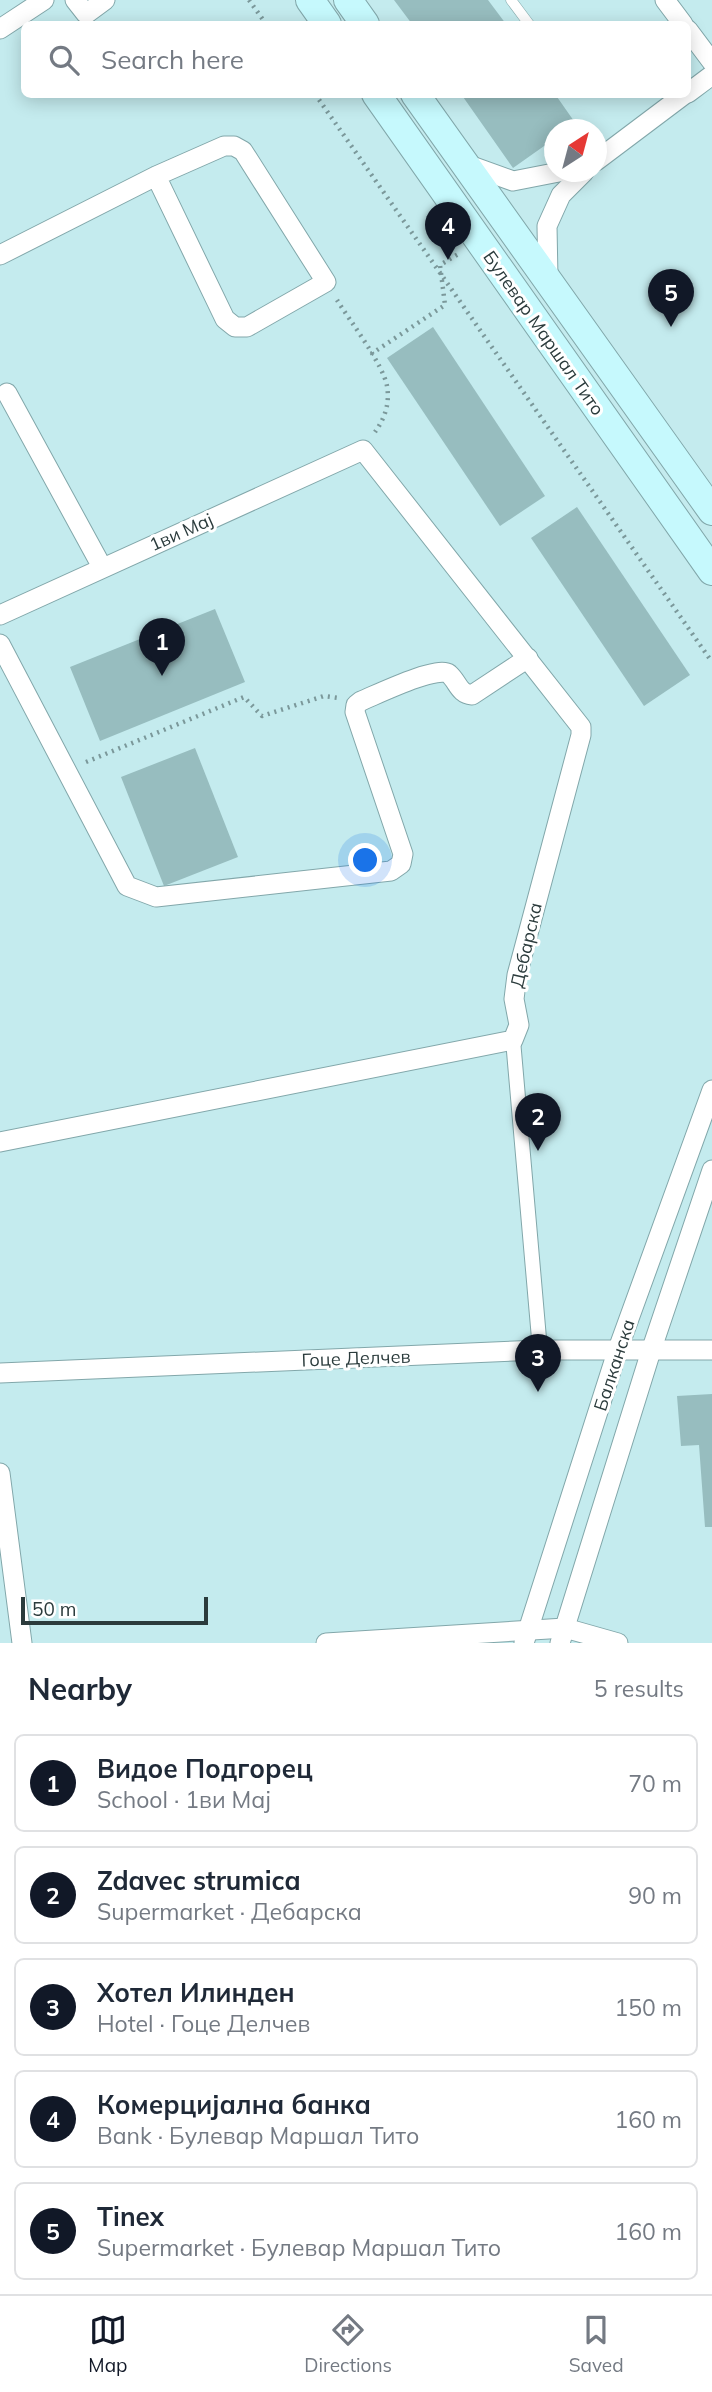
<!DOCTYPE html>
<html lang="en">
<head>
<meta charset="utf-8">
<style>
	:root { --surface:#fff; --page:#f2f2f3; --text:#1f2937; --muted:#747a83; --line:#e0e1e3; --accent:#111827 }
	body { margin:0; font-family:Mulish,sans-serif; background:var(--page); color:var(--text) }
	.compass { position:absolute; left:544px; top:119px; width:63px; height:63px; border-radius:50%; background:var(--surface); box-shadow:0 4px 18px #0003; rotate:36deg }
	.scale { position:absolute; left:21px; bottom:18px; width:187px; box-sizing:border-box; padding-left:7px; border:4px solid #2b3b3c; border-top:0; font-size:19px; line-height:24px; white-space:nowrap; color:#2b3b3c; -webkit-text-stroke:5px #fff; paint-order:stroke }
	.you { position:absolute; left:366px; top:861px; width:24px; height:24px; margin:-18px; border:5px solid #fff; border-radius:50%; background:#1a73e8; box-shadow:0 0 0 10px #1a73e833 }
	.badge { display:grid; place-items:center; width:46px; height:46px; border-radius:50%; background:var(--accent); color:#fff; font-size:23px; font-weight:700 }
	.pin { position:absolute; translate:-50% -58px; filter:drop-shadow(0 2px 4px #0008) }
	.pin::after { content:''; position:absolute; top:37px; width:24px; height:21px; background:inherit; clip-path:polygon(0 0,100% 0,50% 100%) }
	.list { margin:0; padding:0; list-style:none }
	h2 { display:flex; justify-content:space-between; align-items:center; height:91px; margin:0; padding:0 28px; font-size:30px }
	h2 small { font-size:23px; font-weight:400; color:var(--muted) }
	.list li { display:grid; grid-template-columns:46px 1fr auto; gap:21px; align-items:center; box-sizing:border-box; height:98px; margin:0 14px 14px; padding:0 14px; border:2px solid var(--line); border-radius:10px }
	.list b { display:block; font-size:26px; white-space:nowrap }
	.list p { margin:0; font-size:23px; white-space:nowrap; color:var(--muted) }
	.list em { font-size:23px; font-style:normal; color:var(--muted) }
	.icon { flex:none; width:38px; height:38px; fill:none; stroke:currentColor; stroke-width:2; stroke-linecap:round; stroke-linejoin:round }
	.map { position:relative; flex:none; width:712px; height:1643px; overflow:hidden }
	.search { position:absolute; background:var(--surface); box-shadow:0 4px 18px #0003; left:21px; right:21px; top:21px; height:77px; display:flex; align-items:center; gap:18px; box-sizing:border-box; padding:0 24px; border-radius:10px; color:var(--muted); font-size:26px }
	.sheet { height:651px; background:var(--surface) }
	nav { display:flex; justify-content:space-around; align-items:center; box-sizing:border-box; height:98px; border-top:2px solid var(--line); background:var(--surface); font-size:19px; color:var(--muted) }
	nav a { display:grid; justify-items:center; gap:4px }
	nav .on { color:var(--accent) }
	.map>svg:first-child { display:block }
	.building { fill:#97bdbf }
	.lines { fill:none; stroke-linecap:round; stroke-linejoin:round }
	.service-casing { stroke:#82a7aa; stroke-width:11 }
	.pedestrian-casing { stroke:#82a7aa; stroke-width:16 }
	.minor-casing { stroke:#82a7aa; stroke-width:21 }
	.secondary-casing { stroke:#82a7aa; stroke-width:30 }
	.path { stroke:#7b989a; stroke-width:4.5; stroke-dasharray:2 5; stroke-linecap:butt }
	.service { stroke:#fff; stroke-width:10 }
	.pedestrian { stroke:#fff; stroke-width:14 }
	.minor { stroke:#fff; stroke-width:19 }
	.secondary { stroke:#c6f9fd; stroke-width:28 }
	.labels { text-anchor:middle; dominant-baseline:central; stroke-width:6; stroke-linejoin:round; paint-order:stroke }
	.street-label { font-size:18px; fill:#2b3b3c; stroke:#fff }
</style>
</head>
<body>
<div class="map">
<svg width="712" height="1643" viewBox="0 0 712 1643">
	<rect width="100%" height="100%" fill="#c4ebee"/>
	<g class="building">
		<polygon points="394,0 488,0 506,24 412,24"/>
		<polygon points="461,94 555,94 576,124 568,130 554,130 554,139 513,168"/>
		<polygon points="433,327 545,496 500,526 387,358"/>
		<polygon points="577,507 690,675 644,706 531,538"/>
		<polygon points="215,609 245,682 100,741 70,667"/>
		<polygon points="195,748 238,857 164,886 121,777"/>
		<polygon points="712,1394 712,1527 705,1527 699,1445 681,1446 677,1396"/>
	</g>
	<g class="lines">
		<defs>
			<polyline id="service" points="511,0 529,24"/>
			<polyline id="pedestrian" points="513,1040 540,1350"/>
			<g id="minor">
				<polyline points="75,0 86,14 105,0"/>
				<polyline points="665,0 683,24"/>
				<polyline points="0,29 44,0"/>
				<polyline points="688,30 712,62"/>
				<polyline points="688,93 712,75"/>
				<polyline points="596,161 685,94"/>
				<polyline points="463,163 513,181 559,172"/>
				<polyline points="0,255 156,176 224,146 234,146 243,151 326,282 247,327 235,327 225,319 156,176"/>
				<polyline points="548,278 547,226 561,195 584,172"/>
				<polyline points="7,393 102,567"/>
				<polyline points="0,615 363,450 581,727 581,735 517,975 514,999 519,1025 513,1040 0,1142"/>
				<path d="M0,644L127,886L156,897L391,871L401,864L403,854L355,712L356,705L361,701C376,695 437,665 449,674C458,682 459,694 472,695L528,658"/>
				<polyline points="0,1373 540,1350 712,1350"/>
				<polyline points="0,1473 22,1643"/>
				<polyline points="326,1643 565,1628 618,1643"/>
				<polyline points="524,1643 618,1349 712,1090"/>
				<polyline points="560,1643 651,1351 712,1170"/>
			</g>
			<g id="secondary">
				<polyline points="310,0 327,24"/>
				<polyline points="348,0 365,24"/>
				<polyline points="376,94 712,571"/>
				<polyline points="415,94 712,511"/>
			</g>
		</defs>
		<use href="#service" class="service-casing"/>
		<use href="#pedestrian" class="pedestrian-casing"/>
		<use href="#minor" class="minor-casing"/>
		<use href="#secondary" class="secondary-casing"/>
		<g class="path">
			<polyline points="249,0 266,24"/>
			<polyline points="315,94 712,662"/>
			<path d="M337,300C350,321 383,364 387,386C390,403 385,418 375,432"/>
			<polyline points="371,354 445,305 440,265 460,253"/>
			<polyline points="86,762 244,697 262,716 324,696 338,698"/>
		</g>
		<use href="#service" class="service"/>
		<use href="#pedestrian" class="pedestrian"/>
		<use href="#minor" class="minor"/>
		<use href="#secondary" class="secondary"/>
	</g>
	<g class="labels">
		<g class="street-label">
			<text transform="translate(544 333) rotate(55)">Булевар Маршал Тито</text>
			<text transform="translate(181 532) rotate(-24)">1ви Мај</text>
			<text transform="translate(526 945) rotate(-77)">Дебарска</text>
			<text transform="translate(356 1358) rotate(-2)">Гоце Делчев</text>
			<text transform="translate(614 1365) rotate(-72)">Балканска</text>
		</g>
	</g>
</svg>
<svg class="compass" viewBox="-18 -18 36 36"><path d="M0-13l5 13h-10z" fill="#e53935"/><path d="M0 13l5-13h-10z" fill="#747a83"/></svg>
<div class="scale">50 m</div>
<div class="you"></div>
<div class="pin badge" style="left:162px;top:676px">1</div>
<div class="pin badge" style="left:538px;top:1151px">2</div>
<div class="pin badge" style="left:538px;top:1392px">3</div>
<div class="pin badge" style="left:448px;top:260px">4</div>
<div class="pin badge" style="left:671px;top:327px">5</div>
<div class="search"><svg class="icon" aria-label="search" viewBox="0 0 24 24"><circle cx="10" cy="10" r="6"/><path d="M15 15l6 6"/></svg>Search here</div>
</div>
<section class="sheet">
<h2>Nearby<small>5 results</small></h2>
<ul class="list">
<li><span class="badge">1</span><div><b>Видое Подгорец</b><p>School · 1ви Мај</p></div><em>70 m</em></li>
<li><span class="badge">2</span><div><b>Zdavec strumica</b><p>Supermarket · Дебарска</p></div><em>90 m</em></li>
<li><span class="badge">3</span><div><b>Хотел Илинден</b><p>Hotel · Гоце Делчев</p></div><em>150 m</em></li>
<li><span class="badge">4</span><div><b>Комерцијална банка</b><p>Bank · Булевар Маршал Тито</p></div><em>160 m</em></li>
<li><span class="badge">5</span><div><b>Tinex</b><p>Supermarket · Булевар Маршал Тито</p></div><em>160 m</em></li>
</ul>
</section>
<nav>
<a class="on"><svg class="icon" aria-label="map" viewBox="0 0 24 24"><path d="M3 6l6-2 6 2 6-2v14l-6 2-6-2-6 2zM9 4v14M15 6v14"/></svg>Map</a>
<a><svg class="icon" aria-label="directions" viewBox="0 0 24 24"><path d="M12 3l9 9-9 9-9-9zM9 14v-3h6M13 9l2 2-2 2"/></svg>Directions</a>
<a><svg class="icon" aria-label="saved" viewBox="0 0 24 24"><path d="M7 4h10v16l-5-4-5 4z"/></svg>Saved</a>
</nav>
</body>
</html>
